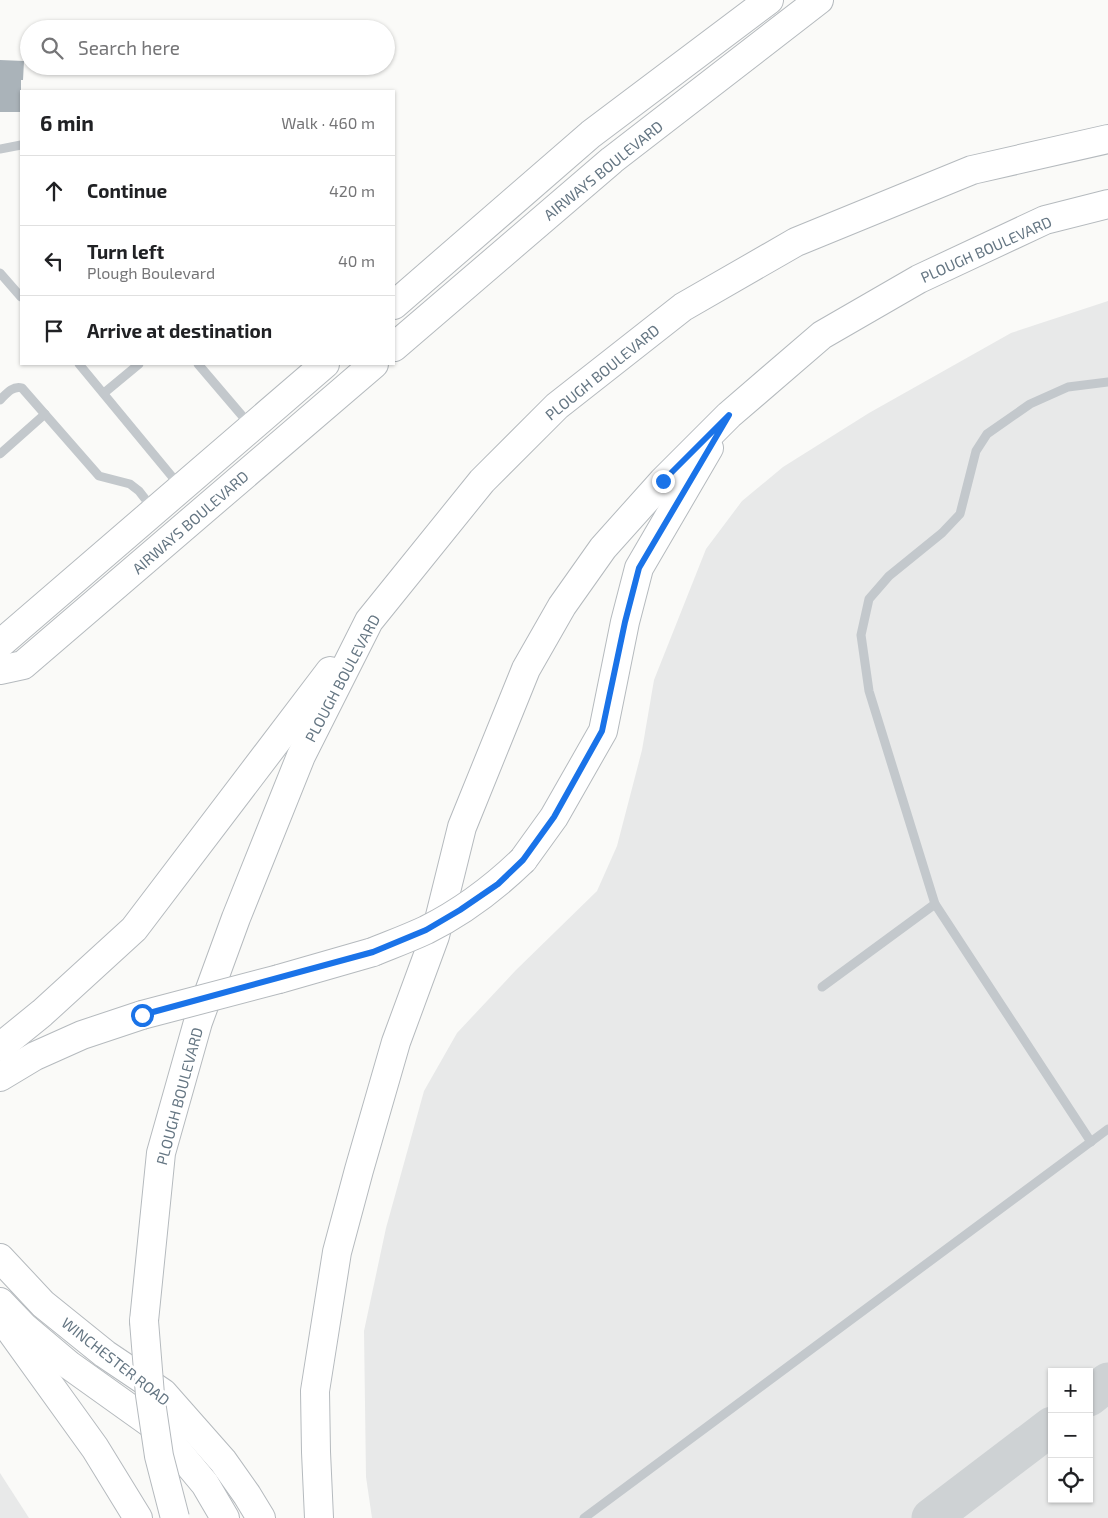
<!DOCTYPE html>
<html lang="en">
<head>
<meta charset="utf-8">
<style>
	:root { --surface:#fff; --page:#f2f2f2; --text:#202124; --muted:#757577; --line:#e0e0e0 }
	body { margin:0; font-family:"Exo 2",sans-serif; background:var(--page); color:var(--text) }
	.controls { position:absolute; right:15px; bottom:15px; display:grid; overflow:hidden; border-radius:0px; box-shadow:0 1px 4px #0004 }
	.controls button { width:45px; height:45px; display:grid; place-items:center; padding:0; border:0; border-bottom:1px solid var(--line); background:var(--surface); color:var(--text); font:25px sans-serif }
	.stop { position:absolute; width:15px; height:15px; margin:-11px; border:4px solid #1a73e8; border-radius:50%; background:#fff }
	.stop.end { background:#1a73e8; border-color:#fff; box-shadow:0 1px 5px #0008 }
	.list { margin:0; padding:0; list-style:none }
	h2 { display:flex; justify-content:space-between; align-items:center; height:65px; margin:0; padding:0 20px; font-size:21px }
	h2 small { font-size:16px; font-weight:400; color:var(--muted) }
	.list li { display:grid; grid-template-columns:32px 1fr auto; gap:15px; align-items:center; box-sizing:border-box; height:70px; padding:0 20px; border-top:1px solid var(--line) }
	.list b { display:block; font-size:19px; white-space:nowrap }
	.list p { margin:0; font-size:16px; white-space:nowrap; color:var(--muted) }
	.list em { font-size:16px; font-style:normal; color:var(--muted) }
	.icon { flex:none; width:28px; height:28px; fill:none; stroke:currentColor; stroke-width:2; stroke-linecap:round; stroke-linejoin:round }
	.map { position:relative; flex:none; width:1108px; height:1518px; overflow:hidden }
	.search { position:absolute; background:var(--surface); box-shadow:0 1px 4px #0004; left:20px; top:20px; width:375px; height:55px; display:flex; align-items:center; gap:12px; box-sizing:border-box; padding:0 18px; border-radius:28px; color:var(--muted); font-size:19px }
	.panel { position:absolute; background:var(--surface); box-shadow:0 1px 4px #0004; left:20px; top:90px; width:375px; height:275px; border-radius:0px }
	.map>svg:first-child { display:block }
	.built { fill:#e8e9e9; fill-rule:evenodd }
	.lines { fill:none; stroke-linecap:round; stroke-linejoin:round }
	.taxiway { stroke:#ced2d4; stroke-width:39 }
	.building { fill:#aab3b9 }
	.primary-casing { stroke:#b5babe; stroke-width:30 }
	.service { stroke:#c3c8cc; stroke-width:9 }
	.primary { stroke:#fff; stroke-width:28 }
	.primary-bridge-casing { stroke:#b5babe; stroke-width:30; stroke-linecap:butt }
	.primary-bridge { stroke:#fff; stroke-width:28 }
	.route { stroke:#1a73e8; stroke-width:6 }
	.labels { text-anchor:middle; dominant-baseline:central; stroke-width:5; stroke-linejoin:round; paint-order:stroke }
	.street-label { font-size:15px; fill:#657683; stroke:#fff }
</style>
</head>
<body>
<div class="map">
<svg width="1108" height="1518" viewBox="0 0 1108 1518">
	<rect width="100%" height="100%" fill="#fafaf8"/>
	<g class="built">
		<path d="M1108,301V1518H372L366,1477L364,1331L386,1228L424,1091L457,1033L516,970L597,891L617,846L642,750L654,680L706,549L742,501L783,467L869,413L1011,333ZM1052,1372H1089V1499H1052Z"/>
		<polygon points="0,1473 29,1518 0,1518"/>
	</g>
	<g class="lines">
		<g class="taxiway">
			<polyline points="1089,1397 1108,1382"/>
			<polyline points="931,1518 1052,1426"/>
		</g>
	</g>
	<polygon class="building" points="0,60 24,61 23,80 21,80 21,112 0,112"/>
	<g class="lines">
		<defs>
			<g id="primary">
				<polyline points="394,305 591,134 769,0"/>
				<polyline points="394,347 612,160 819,0"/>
				<polyline points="0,644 325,364"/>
				<polyline points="0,670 23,665 374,364"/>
				<polyline points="523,860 554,817 603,731 625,622 639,568 709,448"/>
				<polyline points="279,979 373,952"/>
				<polyline points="0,1047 42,1013 134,929 330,671"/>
				<polyline points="0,1077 35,1056 82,1035 142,1015"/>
				<polyline points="0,1258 43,1304 105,1354 163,1393 223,1461 247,1495 261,1518"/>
				<polyline points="0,1302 24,1327 69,1365 160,1430 205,1484 225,1518"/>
				<polyline points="144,1321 161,1153 198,1022 236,918 301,756 369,621 482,481 557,406 683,307 796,242 972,170 1108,139"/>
				<polyline points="5,1323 95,1448 138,1518"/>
				<polyline points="319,1518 316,1452 315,1391 337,1252 359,1170 396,1042 435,936 462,827 526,669 562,606 603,548 663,481 729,415 822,335 919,279 1045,220 1108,204"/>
			</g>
		</defs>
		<use href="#primary" class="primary-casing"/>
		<g class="service">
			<polyline points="0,149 21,145"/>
			<polyline points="0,273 21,297"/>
			<polyline points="79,364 179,485"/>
			<polyline points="198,364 250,425"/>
			<polyline points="104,393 139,364"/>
			<path d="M0,400C6,394 13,385 22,388L99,476L130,484L139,491L153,509"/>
			<polyline points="0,454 45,414"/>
			<polyline points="822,987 935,904"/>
			<polyline points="1091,1142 935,904 869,691 861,635 869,599 889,576 942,533 960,514 976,451 987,434 1030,404 1068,387 1108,382"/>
			<polyline points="584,1518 1108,1129"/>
		</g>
		<use href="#primary" class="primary"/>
		<defs>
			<g id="primary-bridge">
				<path d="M373,952C390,945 409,938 426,930C462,912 494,888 523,860"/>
				<polyline points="142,1015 279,979"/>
				<polyline points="144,1321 150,1395 159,1456 175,1518"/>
			</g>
		</defs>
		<use href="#primary-bridge" class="primary-bridge-casing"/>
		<use href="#primary-bridge" class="primary-bridge"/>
	</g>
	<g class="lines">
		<polyline class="route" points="142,1015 373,952 426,930 460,910 498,884 523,860 554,817 602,731 625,622 639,568 729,415 663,481"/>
	</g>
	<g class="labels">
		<g class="street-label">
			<text transform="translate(603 170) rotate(-39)">AIRWAYS BOULEVARD</text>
			<text transform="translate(986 249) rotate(-24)">PLOUGH BOULEVARD</text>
			<text transform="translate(602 372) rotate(-39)">PLOUGH BOULEVARD</text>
			<text transform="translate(190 522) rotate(-41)">AIRWAYS BOULEVARD</text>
			<text transform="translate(342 678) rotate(-62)">PLOUGH BOULEVARD</text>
			<text transform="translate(179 1096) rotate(-75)">PLOUGH BOULEVARD</text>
			<text transform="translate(116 1361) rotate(38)">WINCHESTER ROAD</text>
		</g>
	</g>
</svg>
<div class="controls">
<button>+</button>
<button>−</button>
<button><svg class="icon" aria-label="locate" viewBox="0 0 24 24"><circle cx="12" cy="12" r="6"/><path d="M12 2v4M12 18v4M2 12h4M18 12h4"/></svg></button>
</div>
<div class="stop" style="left:142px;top:1015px"></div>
<div class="stop end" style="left:663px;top:481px"></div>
<div class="search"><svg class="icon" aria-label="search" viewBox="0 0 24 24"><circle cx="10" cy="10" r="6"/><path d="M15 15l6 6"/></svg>Search here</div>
<section class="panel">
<h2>6 min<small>Walk · 460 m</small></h2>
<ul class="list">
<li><svg class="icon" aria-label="ahead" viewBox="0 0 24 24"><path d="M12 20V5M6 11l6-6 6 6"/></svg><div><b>Continue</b></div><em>420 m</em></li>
<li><svg class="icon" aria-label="left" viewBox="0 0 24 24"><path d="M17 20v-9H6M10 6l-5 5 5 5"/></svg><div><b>Turn left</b><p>Plough Boulevard</p></div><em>40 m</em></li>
<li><svg class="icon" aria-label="arrive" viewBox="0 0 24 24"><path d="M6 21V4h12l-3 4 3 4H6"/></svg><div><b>Arrive at destination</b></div></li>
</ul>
</section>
</div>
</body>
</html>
